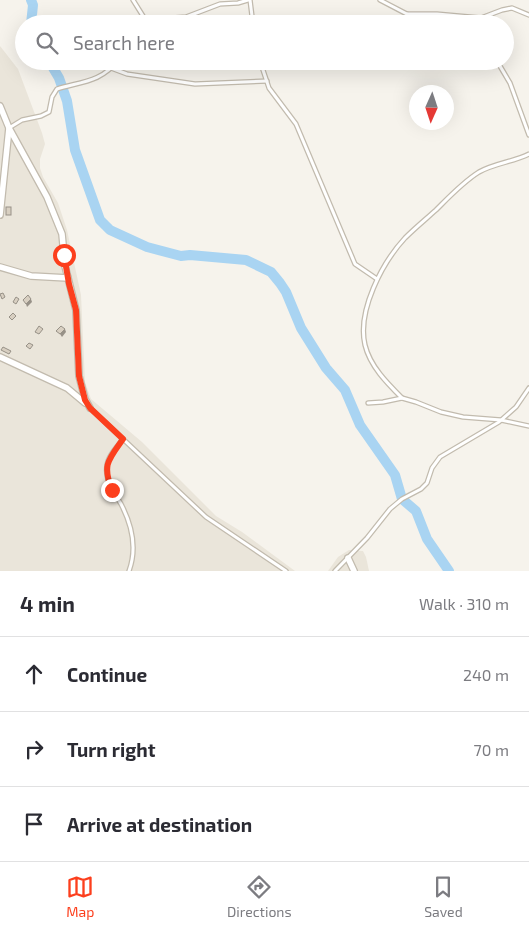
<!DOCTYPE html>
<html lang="en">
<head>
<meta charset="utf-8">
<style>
	:root { --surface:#fff; --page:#f7f7f7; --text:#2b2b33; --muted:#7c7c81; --line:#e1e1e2; --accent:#fc3f1d }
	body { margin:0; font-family:"Exo 2",sans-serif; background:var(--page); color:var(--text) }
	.compass { position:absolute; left:409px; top:85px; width:45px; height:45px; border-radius:50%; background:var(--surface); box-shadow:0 5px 20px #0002; rotate:183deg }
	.stop { position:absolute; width:15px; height:15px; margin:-11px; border:4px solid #fc3f1d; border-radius:50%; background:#fff }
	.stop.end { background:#fc3f1d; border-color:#fff; box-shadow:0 1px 5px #0008 }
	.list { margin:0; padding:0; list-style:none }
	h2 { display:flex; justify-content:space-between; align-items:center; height:65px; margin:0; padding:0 20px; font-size:21px }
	h2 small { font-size:16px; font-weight:400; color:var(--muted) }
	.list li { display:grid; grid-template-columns:32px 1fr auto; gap:15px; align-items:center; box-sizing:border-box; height:75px; padding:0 20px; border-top:1px solid var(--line) }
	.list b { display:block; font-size:19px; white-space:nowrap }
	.list em { font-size:16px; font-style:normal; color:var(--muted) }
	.icon { flex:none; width:28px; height:28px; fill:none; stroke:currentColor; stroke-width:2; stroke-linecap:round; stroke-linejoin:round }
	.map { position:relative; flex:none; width:529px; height:571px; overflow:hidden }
	.search { position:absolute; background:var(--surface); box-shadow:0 5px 20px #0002; left:15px; right:15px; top:15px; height:55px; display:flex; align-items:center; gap:12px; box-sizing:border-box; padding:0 18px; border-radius:28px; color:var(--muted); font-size:19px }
	.sheet { height:290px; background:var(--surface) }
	nav { display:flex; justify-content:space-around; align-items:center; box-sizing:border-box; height:70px; border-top:1px solid var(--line); background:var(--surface); font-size:14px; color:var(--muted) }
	nav a { display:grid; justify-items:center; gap:2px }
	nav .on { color:var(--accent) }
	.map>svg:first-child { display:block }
	.residential { fill:#eae5da }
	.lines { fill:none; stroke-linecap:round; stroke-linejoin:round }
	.river { stroke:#a9d4f2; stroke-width:10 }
	.lane-casing { stroke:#c2bbae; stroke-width:5.5 }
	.street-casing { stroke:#c2bbae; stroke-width:8 }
	.lane { stroke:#fff; stroke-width:3 }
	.street { stroke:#fff; stroke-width:5.5 }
	.shaded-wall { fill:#979187 }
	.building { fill:#d8cfc1; stroke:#979187 }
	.route { stroke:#fc3f1d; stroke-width:6 }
</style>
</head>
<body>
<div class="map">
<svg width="529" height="571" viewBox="0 0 529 571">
	<rect width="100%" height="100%" fill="#f6f3ec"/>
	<g class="residential">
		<polygon points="0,46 18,69 42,133 45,144 40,159 40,168 43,177 58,203 67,230 81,295 85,382 91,399 142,442 216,516 242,532 295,571 0,571"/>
		<polygon points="349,550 363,551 366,557 369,571 328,571 338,557"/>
	</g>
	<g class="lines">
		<g class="river">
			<polyline points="31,0 33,5 31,24"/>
			<polyline points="49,61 59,78 67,101 75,150 100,220 110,230 147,247 181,256 190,255 246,260 271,272 280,283 286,292 301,328 326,368 345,390 360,425 395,475 402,499 416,511 427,539 449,571"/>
		</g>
		<defs>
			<g id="lane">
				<polyline points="133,0 143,16 144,24"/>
				<polyline points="250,0 253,24"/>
				<polyline points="380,0 426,24"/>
				<polyline points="407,14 437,14 481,18 502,10 512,8 529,15"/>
				<polyline points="145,20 186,17 220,4 238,3 248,0"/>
				<polyline points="260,61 269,88 296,124 355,264 377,279"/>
				<polyline points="497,61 510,83 529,135"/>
				<polyline points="111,68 127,74 195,84 267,81"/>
				<path d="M9,128L22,120L41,116L49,112L52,97L57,89C79,82 102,82 117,61"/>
				<path d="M402,398C387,383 370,366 365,345C357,311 382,263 405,238C415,228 426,219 436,210C450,196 463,182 479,172C495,163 513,162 529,154"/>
				<polyline points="368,403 383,402 402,398 416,402 441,412 463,417 501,420 529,426"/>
				<polyline points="90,408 206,517 286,571"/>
				<path d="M123,439C117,447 108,456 107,465C104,480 114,492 121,504C132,525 137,549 129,571"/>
				<polyline points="335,571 367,538 390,509 402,499 421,489 427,483 432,468 440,457 499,422 516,407 529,388"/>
			</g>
			<g id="street">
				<polyline points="0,106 9,128 47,197 62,234 65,266 76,310 79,376 85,399 90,408"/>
				<polyline points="0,215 9,128"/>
				<polyline points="0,267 31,276 68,278"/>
				<polyline points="0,357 67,388 85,403"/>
				<polyline points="348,558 354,571"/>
			</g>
		</defs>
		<use href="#lane" class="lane-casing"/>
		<use href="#street" class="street-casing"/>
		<use href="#lane" class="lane"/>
		<use href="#street" class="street"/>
	</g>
	<g class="shaded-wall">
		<polygon points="31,299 32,302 27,307 26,304"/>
		<polygon points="65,329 66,332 62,337 60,334"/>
	</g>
	<g class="building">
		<rect x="6" y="207" width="5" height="8"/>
		<polygon points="3,293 5,297 2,299 0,294"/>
		<polygon points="28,295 31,299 26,304 23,300"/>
		<polygon points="16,297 19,299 16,304 13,302"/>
		<polygon points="13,313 16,316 12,320 9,317"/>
		<polygon points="39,326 43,329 39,334 35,332"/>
		<polygon points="61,326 65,329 60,334 56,331"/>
		<polygon points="29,343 33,345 30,349 26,346"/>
		<polygon points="3,347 11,351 9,354 1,350"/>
	</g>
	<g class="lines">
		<path class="route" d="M64,255L69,284L76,310L79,376L85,400L90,408L123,439C108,460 102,465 112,490"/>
	</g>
</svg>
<svg class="compass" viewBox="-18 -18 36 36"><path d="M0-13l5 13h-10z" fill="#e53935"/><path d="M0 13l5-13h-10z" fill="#7c7c81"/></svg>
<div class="stop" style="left:64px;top:255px"></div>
<div class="stop end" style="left:112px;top:490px"></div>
<div class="search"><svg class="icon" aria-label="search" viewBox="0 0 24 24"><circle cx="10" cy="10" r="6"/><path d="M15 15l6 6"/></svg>Search here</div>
</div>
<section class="sheet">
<h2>4 min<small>Walk · 310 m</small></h2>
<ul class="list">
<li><svg class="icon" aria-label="ahead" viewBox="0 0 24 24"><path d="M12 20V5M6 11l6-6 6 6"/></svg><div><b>Continue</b></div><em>240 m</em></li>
<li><svg class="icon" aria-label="right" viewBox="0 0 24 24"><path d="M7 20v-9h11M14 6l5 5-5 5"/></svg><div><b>Turn right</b></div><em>70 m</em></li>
<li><svg class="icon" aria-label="arrive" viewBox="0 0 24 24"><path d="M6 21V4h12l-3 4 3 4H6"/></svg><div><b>Arrive at destination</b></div></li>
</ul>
</section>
<nav>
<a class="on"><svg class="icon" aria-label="map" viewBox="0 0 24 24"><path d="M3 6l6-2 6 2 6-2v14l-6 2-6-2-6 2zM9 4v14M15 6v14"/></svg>Map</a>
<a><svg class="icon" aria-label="directions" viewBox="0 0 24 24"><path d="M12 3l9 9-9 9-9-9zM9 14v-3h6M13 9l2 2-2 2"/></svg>Directions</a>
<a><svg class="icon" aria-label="saved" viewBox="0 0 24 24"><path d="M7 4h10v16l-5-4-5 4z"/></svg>Saved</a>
</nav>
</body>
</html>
